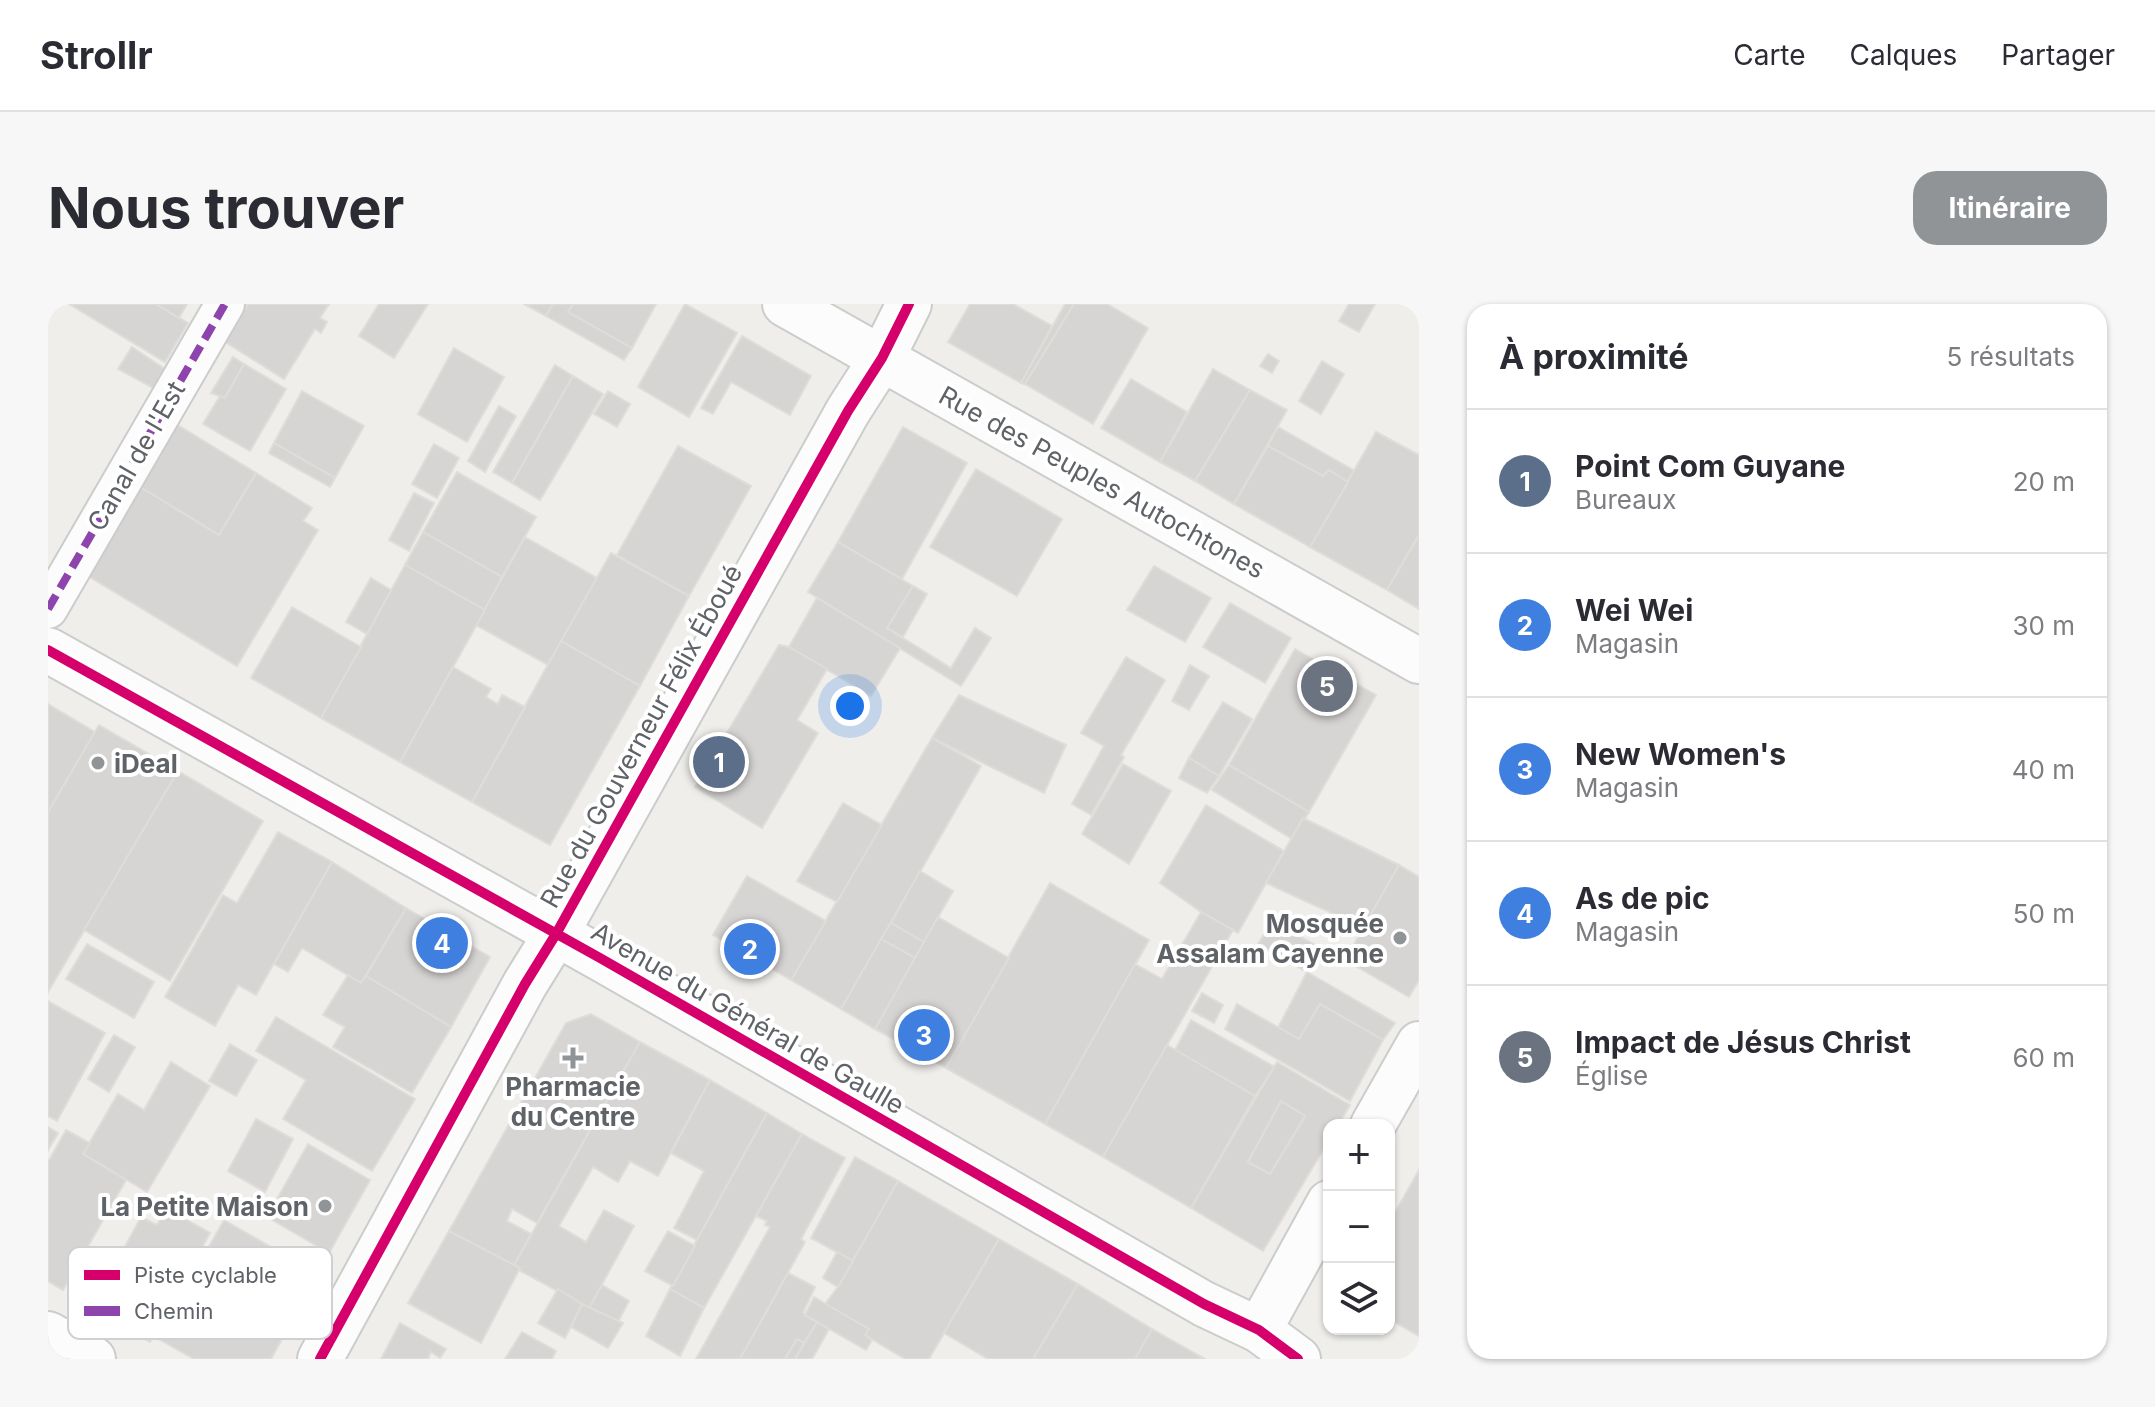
<!DOCTYPE html>
<html lang="fr">
<head>
<meta charset="utf-8">
<style>
	:root { --surface:#fff; --page:#f7f7f7; --text:#2b2b33; --muted:#7c7c81; --line:#e1e1e2; --accent:#919496 }
	body { margin:0; font-family:Inter,sans-serif; background:var(--page); color:var(--text) }
	.controls { position:absolute; right:24px; bottom:24px; display:grid; overflow:hidden; border-radius:16px; box-shadow:0 2px 6px #0004 }
	.controls button { width:72px; height:72px; display:grid; place-items:center; padding:0; border:0; border-bottom:2px solid var(--line); background:var(--surface); color:var(--text); font:40px sans-serif }
	.you { position:absolute; left:802px; top:402px; width:28px; height:28px; margin:-20px; border:6px solid #fff; border-radius:50%; background:#1a73e8; box-shadow:0 0 0 12px #1a73e833 }
	.badge { display:grid; place-items:center; width:52px; height:52px; border-radius:50%; background:var(--accent); color:#fff; font-size:26px; font-weight:700 }
	.pin { position:absolute; translate:-50% -50%; border:4px solid #fff; box-shadow:0 2px 8px #0006 }
	.list { margin:0; padding:0; list-style:none }
	h2 { display:flex; justify-content:space-between; align-items:center; height:104px; margin:0; padding:0 32px; font-size:34px }
	h2 small { font-size:26px; font-weight:400; color:var(--muted) }
	.list li { display:grid; grid-template-columns:52px 1fr auto; gap:24px; align-items:center; box-sizing:border-box; height:144px; padding:0 32px; border-top:2px solid var(--line) }
	.list b { display:block; font-size:30px; white-space:nowrap }
	.list p { margin:0; font-size:26px; white-space:nowrap; color:var(--muted) }
	.list em { font-size:26px; font-style:normal; color:var(--muted) }
	.icon { flex:none; width:44px; height:44px; fill:none; stroke:currentColor; stroke-width:2; stroke-linecap:round; stroke-linejoin:round }
	.map { position:relative; flex:none; width:1371px; height:1055px; overflow:hidden; border-radius:24px }
	header { display:flex; align-items:center; gap:48px; box-sizing:border-box; height:112px; padding:0 40px; background:var(--surface); border-bottom:2px solid var(--line) }
	header strong { font-size:38px }
	nav { display:flex; gap:44px; margin-inline-start:auto; font-size:28px }
	.intro { display:flex; align-items:center; justify-content:space-between; box-sizing:border-box; height:192px; padding:0 48px }
	h1 { margin:0; font-size:56px }
	.button { padding:20px 36px; border-radius:24px; background:var(--accent); color:#fff; font-size:28px; font-weight:700 }
	main { display:flex; gap:48px; padding:0 48px }
	aside { flex:1; background:var(--surface); border-radius:24px; box-shadow:0 2px 6px #0004 }
	.map>svg:first-child { display:block }
	.building { fill:#d6d5d3; stroke:#deddd9; stroke-width:2; fill-rule:evenodd }
	.lines { fill:none; stroke-linecap:round; stroke-linejoin:round }
	.pedestrian-casing { stroke:#cbcccc; stroke-width:42 }
	.minor-casing { stroke:#cbcccc; stroke-width:48 }
	.tertiary-casing { stroke:#cbcccc; stroke-width:48 }
	.pedestrian { stroke:#fdfcfc; stroke-width:38 }
	.minor { stroke:#fdfcfc; stroke-width:44 }
	.tertiary { stroke:#fdfcfc; stroke-width:44 }
	.quiet { stroke:#8e44ad; stroke-width:8; stroke-dasharray:16 8; stroke-linecap:butt }
	.cycleway-casing { stroke:#fff; stroke-width:15 }
	.cycleway { stroke:#d6006c; stroke-width:10 }
	.poi-dot { fill:#919496; stroke:#fff; stroke-width:3 }
	.labels { text-anchor:middle; dominant-baseline:central; stroke-width:8; stroke-linejoin:round; paint-order:stroke }
	.street-label { font-size:26px; fill:#5f6368; stroke:#fff }
	.poi-label { font-size:26px; font-weight:bold; fill:#5f6368; stroke:#fff; text-anchor:end }
	.key { fill:#fff; stroke:#cfd0d2; stroke-width:2 }
	.key-label { font-size:22px; fill:#5f6368 }
</style>
</head>
<body>
<header>
<strong>Strollr</strong>
<nav><a>Carte</a><a>Calques</a><a>Partager</a></nav>
</header>
<div class="intro"><h1>Nous trouver</h1><a class="button">Itinéraire</a></div>
<main>
<div class="map">
<svg width="1371" height="1055" viewBox="0 0 1371 1055">
	<rect width="100%" height="100%" fill="#efeeea"/>
	<g class="building">
		<polygon points="21,0 108,0 140,19 117,58"/>
		<polygon points="108,0 139,0 131,14"/>
		<polygon points="200,0 281,0 272,14 279,18 273,29 267,25 236,75 177,38"/>
		<polygon points="331,0 380,0 346,54 311,32"/>
		<polygon points="476,0 505,0 498,12"/>
		<polygon points="505,0 525,0 520,8 584,44 576,56 498,12"/>
		<polygon points="525,0 608,0 584,44 520,8"/>
		<polygon points="637,0 689,29 641,113 590,83"/>
		<polygon points="922,0 965,0 1004,22 973,79 900,38"/>
		<polygon points="1017,0 1026,0 977,80 973,79"/>
		<polygon points="1026,0 1059,0 1100,24 1045,120 977,80"/>
		<polygon points="1301,0 1327,0 1311,28 1291,17"/>
		<polygon points="694,32 763,72 742,111 683,78 665,110 653,104"/>
		<polygon points="84,43 117,65 105,84 70,65"/>
		<polygon points="406,44 456,73 419,138 370,110"/>
		<polygon points="1220,50 1231,57 1224,69 1212,62"/>
		<polygon points="185,53 196,60 177,94 163,89"/>
		<polygon points="1274,57 1296,70 1273,110 1251,97"/>
		<polygon points="196,60 238,85 202,147 155,120 172,92 177,94"/>
		<polygon points="507,61 525,72 464,179 445,168"/>
		<polygon points="1165,65 1202,86 1147,177 1112,158"/>
		<polygon points="525,72 555,90 492,196 464,179"/>
		<polygon points="1083,75 1139,108 1112,158 1053,124"/>
		<polygon points="1202,86 1239,106 1186,200 1147,177"/>
		<polygon points="254,87 316,122 287,174 226,139"/>
		<polygon points="560,87 582,100 569,123 546,110"/>
		<polygon points="451,102 468,112 437,168 420,157"/>
		<polygon points="120,115 208,169 171,231 84,178"/>
		<polygon points="855,123 919,159 854,275 790,238"/>
		<polygon points="1230,123 1307,167 1300,178 1281,166 1275,172 1220,142"/>
		<polygon points="1328,128 1371,151 1371,231 1339,286 1262,243"/>
		<polygon points="226,139 287,174 282,183 221,149"/>
		<polygon points="386,140 411,154 389,194 364,180"/>
		<polygon points="630,142 703,182 641,292 569,251"/>
		<polygon points="1220,142 1275,172 1281,166 1300,178 1262,243 1186,200"/>
		<polygon points="928,165 1014,215 969,292 882,243"/>
		<polygon points="409,168 488,213 454,273 375,228"/>
		<polygon points="208,169 264,204 255,217 270,226 189,362 30,266 84,178 171,231"/>
		<polygon points="366,189 386,199 361,247 341,236"/>
		<polygon points="375,228 454,273 437,306 357,261"/>
		<polygon points="1371,231 1371,305 1339,286"/>
		<polygon points="477,233 549,274 500,361 428,321"/>
		<polygon points="790,238 865,282 839,324 903,364 927,324 943,334 913,382 760,288"/>
		<polygon points="563,249 641,292 592,382 513,337"/>
		<polygon points="357,261 437,306 352,458 273,414"/>
		<polygon points="1106,262 1163,294 1137,338 1079,306"/>
		<polygon points="323,274 343,286 319,330 298,318"/>
		<polygon points="865,282 879,290 855,333 839,324"/>
		<polygon points="769,294 852,344 823,392 741,343"/>
		<polygon points="1182,299 1243,334 1217,379 1155,343"/>
		<polygon points="244,303 313,343 273,414 203,374"/>
		<polygon points="513,337 592,382 502,541 424,498"/>
		<polygon points="731,341 741,343 779,365 749,416 770,429 714,524 647,483"/>
		<polygon points="1247,345 1328,391 1261,508 1181,461"/>
		<polygon points="1078,353 1117,376 1073,451 1076,453 1043,511 1024,500 1056,442 1033,429"/>
		<polygon points="1142,361 1161,372 1141,406 1124,397"/>
		<polygon points="405,363 443,385 438,393 443,396 450,400 454,391 477,403 424,498 352,458"/>
		<polygon points="911,391 1018,441 996,489 884,434"/>
		<polygon points="1175,398 1204,415 1171,472 1141,454"/>
		<polygon points="0,400 47,428 0,508"/>
		<polygon points="51,421 130,467 0,688 0,508"/>
		<polygon points="884,434 933,462 793,705 743,676"/>
		<polygon points="1141,454 1171,472 1159,489 1131,474"/>
		<polygon points="1075,460 1123,487 1081,560 1034,530"/>
		<polygon points="1181,461 1261,508 1244,535 1164,486"/>
		<polygon points="130,467 215,517 122,677 36,626"/>
		<polygon points="795,499 834,521 789,598 749,577"/>
		<polygon points="1158,501 1236,547 1190,629 1153,608 1112,579"/>
		<polygon points="1255,514 1351,561 1316,624 1218,579"/>
		<polygon points="230,528 284,558 208,691 190,681 167,722 117,693 175,591 189,599"/>
		<polygon points="284,558 358,604 313,679 254,644 240,668 226,660"/>
		<polygon points="1351,561 1371,573 1371,676 1361,693 1297,656"/>
		<polygon points="872,567 905,587 876,638 843,619"/>
		<polygon points="699,572 778,617 743,676 665,631"/>
		<polygon points="1002,579 1101,636 997,820 898,764"/>
		<polygon points="358,604 442,653 403,723 318,672"/>
		<polygon points="1153,608 1185,626 1055,853 997,820 1087,660 1114,675"/>
		<polygon points="890,613 961,654 898,764 827,725"/>
		<polygon points="1224,617 1269,642 1255,666 1210,640"/>
		<polygon points="843,619 876,638 867,654 833,635"/>
		<polygon points="833,635 867,654 827,725 793,705"/>
		<polygon points="39,640 106,678 86,714 18,675"/>
		<polygon points="1259,668 1347,719 1335,736 1272,700 1251,735 1230,724"/>
		<polygon points="300,671 313,679 318,672 403,723 364,789 285,743 297,723 275,711"/>
		<polygon points="1154,689 1175,701 1166,719 1144,707"/>
		<polygon points="0,697 57,729 9,817 0,812"/>
		<polygon points="1189,700 1251,735 1272,700 1335,736 1302,797 1177,725"/>
		<polygon points="543,710 592,738 489,919 464,905 459,917 483,930 465,963 401,927 518,719"/>
		<polygon points="228,713 367,795 324,867 235,815 258,776 208,747"/>
		<polygon points="1143,716 1227,763 1207,792 1127,746"/>
		<polygon points="66,731 87,743 61,788 40,775"/>
		<polygon points="592,738 662,776 610,872 582,857 570,878 545,863 511,922 538,938 556,906 586,922 541,1004 465,963"/>
		<polygon points="182,740 209,756 188,792 161,777"/>
		<polygon points="1119,741 1207,792 1143,904 1055,853"/>
		<polygon points="123,758 162,782 99,888 35,850 70,790 96,806"/>
		<path d="M1229,758L1302,801L1290,821H1281V836L1215,947L1143,904ZM1233,797L1257,812L1222,870L1200,858Z"/>
		<polygon points="662,776 719,809 649,936 626,924 656,867 623,849"/>
		<polygon points="1233,797 1257,812 1222,870 1200,858"/>
		<polygon points="719,809 754,830 656,1004 622,985"/>
		<polygon points="208,815 245,835 217,888 180,867"/>
		<polygon points="0,823 10,829 0,846"/>
		<polygon points="18,826 42,839 35,850 78,876 15,986 0,977 0,858"/>
		<polygon points="754,830 797,854 753,935 757,938 692,1055 648,1055 722,923 717,921 719,917 708,912"/>
		<polygon points="260,840 322,876 281,949 219,913"/>
		<polygon points="807,853 850,877 805,957 763,934"/>
		<polygon points="1371,866 1371,1032 1341,1015 1341,919"/>
		<polygon points="850,877 951,935 881,1055 857,1055 817,1031 821,1025 777,1000 790,983"/>
		<polygon points="118,904 162,929 102,1038 43,1005 93,913 109,921"/>
		<polygon points="176,916 270,970 223,1055 146,1055 109,1034"/>
		<polygon points="401,927 472,964 433,1039 360,999"/>
		<polygon points="620,927 647,942 625,982 597,967"/>
		<polygon points="951,935 1030,980 985,1055 940,1055 896,1029"/>
		<polygon points="789,948 805,957 790,983 775,974"/>
		<polygon points="740,969 767,983 755,1009 769,1018 756,1039 749,1035 737,1055 692,1055"/>
		<polygon points="1030,980 1104,1025 1087,1055 985,1055"/>
		<polygon points="554,981 581,997 570,1018 541,1004"/>
		<polygon points="510,985 534,1000 517,1034 490,1019"/>
		<polygon points="622,985 656,1004 632,1052 598,1032"/>
		<polygon points="766,993 821,1025 817,1031 824,1036 818,1046 757,1011"/>
		<polygon points="534,1000 575,1019 560,1044 523,1023"/>
		<polygon points="769,1018 781,1025 764,1055 747,1055"/>
		<polygon points="352,1019 398,1045 392,1054 383,1048 380,1055 333,1055"/>
		<polygon points="1104,1025 1157,1055 1087,1055"/>
		<polygon points="474,1028 508,1047 504,1055 457,1055"/>
		<polygon points="749,1035 756,1039 747,1055 737,1055"/>
	</g>
	<g class="lines">
		<defs>
			<polyline id="pedestrian" points="0,305 177,0"/>
			<g id="minor">
				<polyline points="737,0 1371,357"/>
				<polyline points="1325,821 1371,740"/>
				<polyline points="1211,1026 1281,899"/>
				<polyline points="0,1030 45,1055"/>
				<polyline points="272,1055 477,680 508,630 800,107 834,54 861,0"/>
			</g>
			<polyline id="tertiary" points="0,346 552,654 1156,1000 1211,1026 1250,1055"/>
		</defs>
		<use href="#pedestrian" class="pedestrian-casing"/>
		<use href="#minor" class="minor-casing"/>
		<use href="#tertiary" class="tertiary-casing"/>
		<use href="#pedestrian" class="pedestrian"/>
		<use href="#minor" class="minor"/>
		<use href="#tertiary" class="tertiary"/>
		<polyline class="quiet" points="0,305 177,0"/>
		<defs>
			<g id="cycleway">
				<polyline points="0,346 552,654 1156,1000 1211,1026 1250,1055"/>
				<polyline points="272,1055 477,680 508,630 800,107 834,54 861,0"/>
			</g>
		</defs>
		<use href="#cycleway" class="cycleway-casing"/>
		<use href="#cycleway" class="cycleway"/>
	</g>
	<g class="poi-dot">
		<circle cx="50" cy="459" r="8"/>
		<circle cx="1352" cy="634" r="8"/>
		<path d="M521 742h8v8h8v8h-8v8h-8v-8h-8v-8h8z"/>
		<circle cx="277" cy="902" r="8"/>
	</g>
	<g class="labels">
		<g class="street-label">
			<text transform="translate(88 152) rotate(-60)">Canal de l'Est</text>
			<text transform="translate(1054 178) rotate(29)">Rue des Peuples Autochtones</text>
			<text transform="translate(593 432) rotate(-61)">Rue du Gouverneur Félix Éboué</text>
			<text transform="translate(700 714) rotate(30)">Avenue du Général de Gaulle</text>
		</g>
		<g class="poi-label">
			<text x="66" y="459" text-anchor="start">iDeal</text>
			<text x="1336" y="619">Mosquée<tspan x="1336" dy="30">Assalam Cayenne</tspan></text>
			<text x="525" y="782" text-anchor="middle">Pharmacie<tspan x="525" dy="30">du Centre</tspan></text>
			<text x="261" y="902">La Petite Maison</text>
		</g>
	</g>
	<rect x="20" y="943" width="264" height="92" rx="12" class="key"/>
	<rect x="36" y="966" width="36" height="10" fill="#d6006c"/>
	<rect x="36" y="1002" width="36" height="10" fill="#8e44ad"/>
	<g class="key-label">
		<text x="86" y="979">Piste cyclable</text>
		<text x="86" y="1015">Chemin</text>
	</g>
</svg>
<div class="controls">
<button>+</button>
<button>−</button>
<button><svg class="icon" aria-label="layers" viewBox="0 0 24 24"><path d="M12 4l9 5-9 5-9-5zM3 14l9 5 9-5"/></svg></button>
</div>
<div class="you"></div>
<div class="pin badge" style="left:671px;top:458px;background:#5c6f8a">1</div>
<div class="pin badge" style="left:702px;top:645px;background:#3f7fe0">2</div>
<div class="pin badge" style="left:876px;top:731px;background:#3f7fe0">3</div>
<div class="pin badge" style="left:394px;top:639px;background:#3f7fe0">4</div>
<div class="pin badge" style="left:1279px;top:382px;background:#6b7280">5</div>
</div>
<aside>
<h2>À proximité<small>5 résultats</small></h2>
<ul class="list">
<li><span class="badge" style="background:#5c6f8a">1</span><div><b>Point Com Guyane</b><p>Bureaux</p></div><em>20 m</em></li>
<li><span class="badge" style="background:#3f7fe0">2</span><div><b>Wei Wei</b><p>Magasin</p></div><em>30 m</em></li>
<li><span class="badge" style="background:#3f7fe0">3</span><div><b>New Women's</b><p>Magasin</p></div><em>40 m</em></li>
<li><span class="badge" style="background:#3f7fe0">4</span><div><b>As de pic</b><p>Magasin</p></div><em>50 m</em></li>
<li><span class="badge" style="background:#6b7280">5</span><div><b>Impact de Jésus Christ</b><p>Église</p></div><em>60 m</em></li>
</ul>
</aside>
</main>
</body>
</html>
